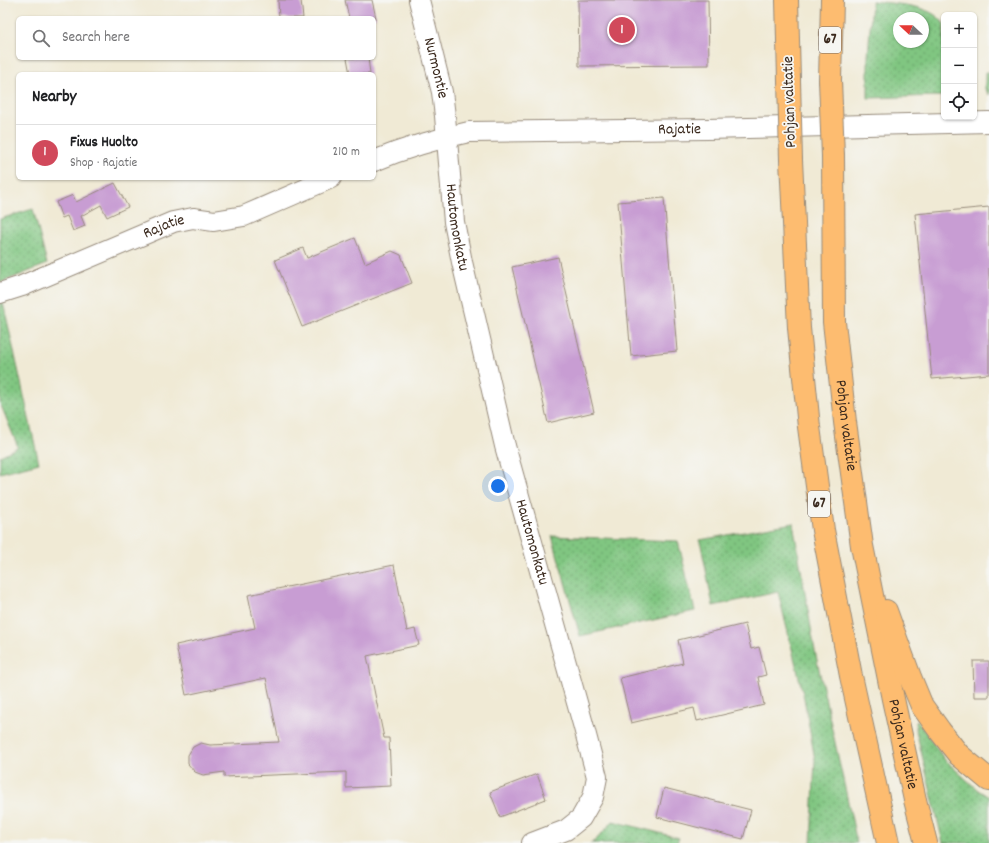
<!DOCTYPE html>
<html lang="en">
<head>
<meta charset="utf-8">
<style>
	:root { --surface:#fff; --page:#f2f2f2; --text:#202124; --muted:#757577; --line:#e0e0e0; --accent:#d1495b }
	body { margin:0; font-family:Dekko,sans-serif; background:var(--page); color:var(--text) }
	.controls { position:absolute; right:12px; top:12px; display:grid; overflow:hidden; border-radius:6px; box-shadow:0 1px 3px #0004 }
	.controls button { width:36px; height:36px; display:grid; place-items:center; padding:0; border:0; border-bottom:1px solid var(--line); background:var(--surface); color:var(--text); font:20px sans-serif }
	.compass { position:absolute; left:893px; top:12px; width:36px; height:36px; border-radius:50%; background:var(--surface); box-shadow:0 1px 3px #0004; rotate:292deg }
	.you { position:absolute; left:498px; top:486px; width:14px; height:14px; margin:-10px; border:3px solid #fff; border-radius:50%; background:#1a73e8; box-shadow:0 0 0 6px #1a73e833 }
	.badge { display:grid; place-items:center; width:26px; height:26px; border-radius:50%; background:var(--accent); color:#fff; font-size:13px; font-weight:700 }
	.pin { position:absolute; translate:-50% -50%; border:2px solid #fff; box-shadow:0 1px 4px #0006 }
	.list { margin:0; padding:0; list-style:none }
	h2 { display:flex; justify-content:space-between; align-items:center; height:52px; margin:0; padding:0 16px; font-size:17px }
	h2 small { font-size:13px; font-weight:400; color:var(--muted) }
	.list li { display:grid; grid-template-columns:26px 1fr auto; gap:12px; align-items:center; box-sizing:border-box; height:56px; padding:0 16px; border-top:1px solid var(--line) }
	.list b { display:block; font-size:15px; white-space:nowrap }
	.list p { margin:0; font-size:13px; white-space:nowrap; color:var(--muted) }
	.list em { font-size:13px; font-style:normal; color:var(--muted) }
	.icon { flex:none; width:22px; height:22px; fill:none; stroke:currentColor; stroke-width:2; stroke-linecap:round; stroke-linejoin:round }
	.map { position:relative; flex:none; width:989px; height:843px; overflow:hidden }
	.search { position:absolute; background:var(--surface); box-shadow:0 1px 3px #0004; left:16px; top:16px; width:360px; height:44px; display:flex; align-items:center; gap:10px; box-sizing:border-box; padding:0 14px; border-radius:6px; color:var(--muted); font-size:15px }
	.panel { position:absolute; background:var(--surface); box-shadow:0 1px 3px #0004; left:16px; top:72px; width:360px; height:108px; border-radius:6px }
	.map>svg:first-child { display:block }
	.grass { fill:url(#grass-dots); stroke:#5e7850; fill-rule:evenodd }
	.building { fill:#c89dd3 }
	.lines { fill:none; stroke-linecap:round; stroke-linejoin:round }
	.minor-casing { stroke:#968a7a; stroke-width:22 }
	.highway-casing { stroke:#968a7a; stroke-width:24 }
	.minor { stroke:#fff; stroke-width:20 }
	.highway { stroke:#fdbc6f; stroke-width:22 }
	.highway-bridge-casing { stroke:#968a7a; stroke-width:24; stroke-linecap:butt }
	.highway-bridge { stroke:#fdbc6f; stroke-width:22 }
	.labels { text-anchor:middle; dominant-baseline:central; stroke-width:3.5; stroke-linejoin:round; paint-order:stroke }
	.shield { fill:#f6f6f2; stroke:#73675e; stroke-width:1 }
	.shield-label { font-size:15px; font-weight:bold; fill:#3b2a1e }
	.street-label { font-size:16px; fill:#3b2a1e; stroke:#f6f6f2 }
</style>
</head>
<body>
<div class="map">
<svg width="989" height="843" viewBox="0 0 989 843">
	<defs>
		<pattern id="grass-dots" width="8" height="8" patternUnits="userSpaceOnUse"><rect width="8" height="8" fill="#80c681"/><path d="M2 2h.1M6 6h.1" fill="none" stroke="#6aa169" stroke-width="1.8" stroke-linecap="round"/></pattern>
	</defs>
	<rect width="100%" height="100%" fill="#f6f6f2"/>
	<filter id="ink" filterUnits="userSpaceOnUse"><feTurbulence type="fractalNoise" baseFrequency=".025" numOctaves="2"/><feDisplacementMap in="SourceGraphic" scale="8" xChannelSelector="R" yChannelSelector="G"/><feConvolveMatrix kernelMatrix="1 2 1 2 8 2 1 2 1" color-interpolation-filters="sRGB"/></filter>
	<filter id="wash" filterUnits="userSpaceOnUse"><feTurbulence type="fractalNoise" baseFrequency=".012" numOctaves="4" result="noise"/><feDisplacementMap in="SourceGraphic" scale="16" xChannelSelector="R" yChannelSelector="G"/><feGaussianBlur stdDeviation="0.9" result="paint"/><feColorMatrix in="noise" values="0 0 0 0 0 0 0 0 0 0 0 0 0 0 0 0 0 1.4 0 .05"/><feComposite in="paint" operator="in"/></filter>
	<g filter="url(#wash)">
		<rect width="100%" height="100%" fill="#f0ead5"/>
		<g class="grass">
			<path d="M872,1C893,4 932,4 944,24V96L868,98V56ZM899,18H923V42H899Z"/>
			<polygon points="985,72 989,72 989,95 985,89"/>
			<polygon points="33,209 47,264 0,283 0,219"/>
			<polygon points="3,302 39,463 0,473 0,456 18,447 0,403 0,303"/>
			<polygon points="793,523 815,651 857,843 811,843 815,760 804,698 778,592 713,606 700,540"/>
			<polygon points="552,536 678,541 695,611 580,636"/>
			<polygon points="917,720 945,760 978,790 989,797 989,843 943,843 915,726"/>
			<polygon points="613,821 679,838 677,843 590,843 595,841"/>
		</g>
		<g id="blocks">
			<g class="building">
				<polygon points="278,0 301,0 303,18 279,18"/>
				<polygon points="345,0 372,0 376,18 349,18"/>
				<polygon points="578,0 708,0 709,65 579,66"/>
				<polygon points="347,58 368,58 370,74 350,74"/>
				<polygon points="115,183 128,207 107,217 101,205 81,216 85,226 73,231 67,216 62,218 56,202 73,195 76,202"/>
				<polygon points="664,198 677,351 631,356 618,202"/>
				<polygon points="989,207 989,374 932,379 915,214"/>
				<polygon points="355,238 365,263 392,251 401,255 412,283 302,327 275,260 303,248 307,258"/>
				<polygon points="558,257 594,412 548,423 512,267"/>
				<polygon points="394,565 407,631 415,629 419,645 367,656 384,738 389,738 391,786 346,788 346,772 224,777 224,772 203,775 195,772 188,764 188,755 193,747 201,743 210,745 279,742 266,678 186,695 176,645 255,628 248,595"/>
				<polygon points="745,624 751,649 759,647 766,675 758,677 764,705 697,721 694,708 631,723 620,678 683,663 678,640"/>
				<polygon points="973,661 989,661 989,697 974,697"/>
				<polygon points="537,774 546,799 500,817 490,792"/>
				<polygon points="664,788 751,810 743,839 657,817"/>
			</g>
		</g>
	</g>
	<g filter="url(#ink)">
		<use href="#blocks" fill-opacity="0" stroke="#968a7a" stroke-width="1"/>
		<g class="lines">
			<defs>
				<g id="minor">
					<path id="s1" d="M419,0L442,92L445,116L454,222L462,262L505,446L583,724L597,777L593,797L581,818L566,830L532,843"/>
					<path id="s2" d="M374,161C405,148 436,139 469,132L707,129L989,122"/>
					<path id="s3" d="M0,293L22,286L173,222L193,218L214,221L244,216L331,178"/>
				</g>
				<g id="highway">
					<polyline points="787,0 789,80"/>
					<polyline points="830,80 832,0"/>
					<path id="s4" d="M833,156L834,322L845,422L862,546L893,699L915,800L926,843"/>
					<polyline points="791,160 799,328 809,427 823,530 851,676 888,843"/>
					<polyline points="886,611 910,677 922,706 940,731 959,755 989,780"/>
				</g>
			</defs>
			<use href="#minor" class="minor-casing"/>
			<use href="#highway" class="highway-casing"/>
			<use href="#minor" class="minor"/>
			<use href="#highway" class="highway"/>
			<defs>
				<g id="highway-bridge">
					<polyline points="789,80 791,160"/>
					<polyline points="830,80 833,156"/>
				</g>
			</defs>
			<use href="#highway-bridge" class="highway-bridge-casing"/>
			<use href="#highway-bridge" class="highway-bridge"/>
		</g>
	</g>
	<g class="labels">
		<g class="shield">
			<rect x="819" y="27" width="22" height="26" rx="3"/>
			<rect x="808" y="491" width="22" height="26" rx="3"/>
		</g>
		<g class="shield-label">
			<text x="830" y="40">67</text>
			<text x="819" y="504">67</text>
		</g>
		<g class="street-label">
			<text stroke="none"><textPath href="#s1" startOffset="70">Nurmontie</textPath></text>
			<text transform="translate(790 102) rotate(-92)">Pohjan valtatie</text>
			<text stroke="none"><textPath href="#s2" startOffset="310">Rajatie</textPath></text>
			<text stroke="none"><textPath href="#s1" startOffset="231">Hautomonkatu</textPath></text>
			<text stroke="none"><textPath href="#s3" startOffset="177">Rajatie</textPath></text>
			<text stroke="none"><textPath href="#s4" startOffset="270">Pohjan valtatie</textPath></text>
			<text stroke="none"><textPath href="#s1" startOffset="555">Hautomonkatu</textPath></text>
			<text stroke="none"><textPath href="#s4" startOffset="594">Pohjan valtatie</textPath></text>
		</g>
	</g>
</svg>
<div class="controls">
<button>+</button>
<button>−</button>
<button><svg class="icon" aria-label="locate" viewBox="0 0 24 24"><circle cx="12" cy="12" r="6"/><path d="M12 2v4M12 18v4M2 12h4M18 12h4"/></svg></button>
</div>
<svg class="compass" viewBox="-18 -18 36 36"><path d="M0-13l5 13h-10z" fill="#e53935"/><path d="M0 13l5-13h-10z" fill="#757577"/></svg>
<div class="you"></div>
<div class="pin badge" style="left:622px;top:30px">1</div>
<div class="search"><svg class="icon" aria-label="search" viewBox="0 0 24 24"><circle cx="10" cy="10" r="6"/><path d="M15 15l6 6"/></svg>Search here</div>
<section class="panel">
<h2>Nearby<small></small></h2>
<ul class="list">
<li><span class="badge">1</span><div><b>Fixus Huolto</b><p>Shop · Rajatie</p></div><em>210 m</em></li>
</ul>
</section>
</div>
</body>
</html>
